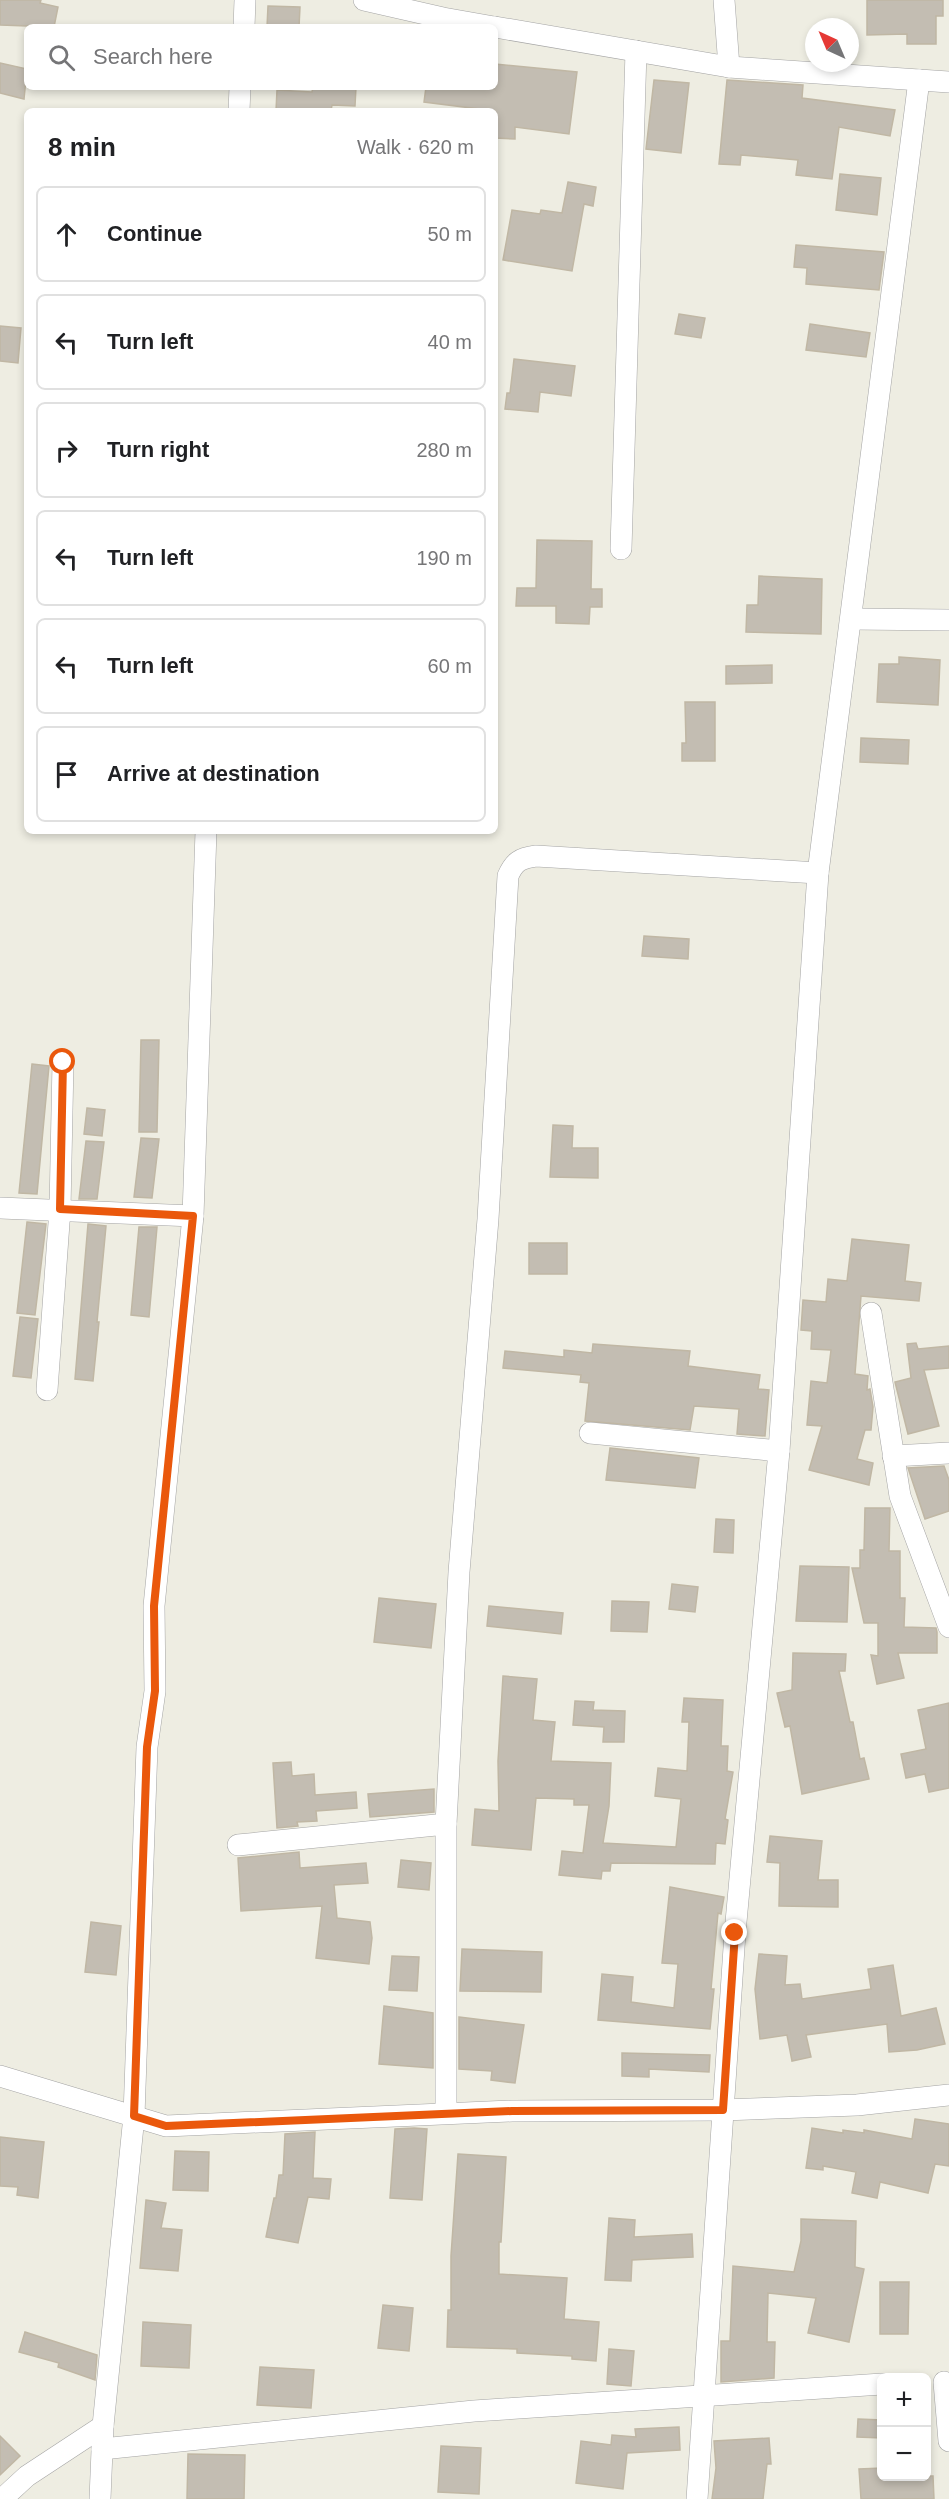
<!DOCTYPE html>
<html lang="en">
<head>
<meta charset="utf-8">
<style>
	:root { --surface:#fff; --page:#f6f6f6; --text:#202124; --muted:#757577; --line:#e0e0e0 }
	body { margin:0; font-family:Helvetica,sans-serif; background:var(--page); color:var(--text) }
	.controls { position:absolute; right:18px; bottom:18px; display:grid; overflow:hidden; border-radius:9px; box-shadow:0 3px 9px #0003 }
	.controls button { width:54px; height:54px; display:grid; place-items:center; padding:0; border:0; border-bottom:2px solid var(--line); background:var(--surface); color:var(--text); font:30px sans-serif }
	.compass { position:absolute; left:805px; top:18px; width:54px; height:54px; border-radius:50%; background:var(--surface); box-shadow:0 3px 9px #0003; rotate:316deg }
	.stop { position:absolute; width:18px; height:18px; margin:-14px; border:4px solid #ea580c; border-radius:50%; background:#fff }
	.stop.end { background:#ea580c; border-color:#fff; box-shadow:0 2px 6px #0008 }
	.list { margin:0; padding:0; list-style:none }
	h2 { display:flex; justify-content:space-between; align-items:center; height:78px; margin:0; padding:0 24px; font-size:26px }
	h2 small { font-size:20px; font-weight:400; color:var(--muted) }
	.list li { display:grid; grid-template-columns:39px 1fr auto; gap:18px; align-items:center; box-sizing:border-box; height:96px; margin:0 12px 12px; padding:0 12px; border:2px solid var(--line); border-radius:9px }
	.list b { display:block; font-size:22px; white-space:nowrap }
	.list em { font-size:20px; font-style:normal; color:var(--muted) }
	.icon { flex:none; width:33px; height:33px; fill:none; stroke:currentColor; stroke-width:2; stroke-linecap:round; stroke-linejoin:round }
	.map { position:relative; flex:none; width:949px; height:2499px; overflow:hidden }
	.search { position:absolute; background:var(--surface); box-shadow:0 3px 9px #0003; left:24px; top:24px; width:474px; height:66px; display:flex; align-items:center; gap:15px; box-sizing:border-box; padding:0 21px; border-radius:9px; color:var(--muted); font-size:22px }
	.panel { position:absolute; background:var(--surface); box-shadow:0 3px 9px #0003; left:24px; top:108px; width:474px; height:726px; border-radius:9px }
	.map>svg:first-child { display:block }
	.building { fill:#c3bdb2; stroke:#c0b7a4; stroke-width:1.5 }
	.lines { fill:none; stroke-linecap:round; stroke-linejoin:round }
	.street-casing { stroke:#a4a4a4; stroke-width:22 }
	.street { stroke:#fff; stroke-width:21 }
	.route { stroke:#ea580c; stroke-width:8 }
</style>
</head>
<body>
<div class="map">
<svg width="949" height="2499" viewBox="0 0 949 2499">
	<rect width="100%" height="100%" fill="#eeede2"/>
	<g class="building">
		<polygon points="0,0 41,0 40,3 58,7 54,27 0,25"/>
		<polygon points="867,0 943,0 943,16 936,16 936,44 907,44 907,34 867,35"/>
		<polygon points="268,6 300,7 299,27 267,27"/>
		<polygon points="0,63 27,69 24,99 0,93"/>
		<polygon points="495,64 577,72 569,134 515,127 515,139 495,138 495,111 424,102 426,87 495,87"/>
		<polygon points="654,80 689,83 681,153 646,149"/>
		<polygon points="727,80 803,85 802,98 895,110 890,136 839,127 832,179 796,175 798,160 741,155 740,165 719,164"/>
		<polygon points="313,87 356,87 355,106 332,105 331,111 276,111 277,90 312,92"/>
		<polygon points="840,174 881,178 877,215 836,210"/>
		<polygon points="568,182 596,187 593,206 584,204 572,271 503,260 512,210 540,214 541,210 562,213"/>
		<polygon points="796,245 884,252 879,290 806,284 807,268 794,267"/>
		<polygon points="679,314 705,318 701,338 675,334"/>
		<polygon points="810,324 870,333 866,357 806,350"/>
		<polygon points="0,326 21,328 18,363 0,361"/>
		<polygon points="514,359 575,366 571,396 540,392 538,412 505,409 507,393 510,393"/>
		<polygon points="537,540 592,541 591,589 602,589 602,607 590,607 589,624 556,623 556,606 516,606 517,588 536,588"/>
		<polygon points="759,576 822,579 821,634 746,632 747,605 758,605"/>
		<polygon points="899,657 940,660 938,705 877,702 879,664 899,664"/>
		<polygon points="772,665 772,683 726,684 726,666"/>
		<polygon points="685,702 715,702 715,761 682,761 682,743 686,743"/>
		<polygon points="861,738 909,740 908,764 860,762"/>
		<polygon points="644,936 689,939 688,959 642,956"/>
		<polygon points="141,1040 159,1040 157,1132 139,1132"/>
		<polygon points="32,1064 49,1066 37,1194 19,1193"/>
		<polygon points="87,1108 105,1110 102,1136 84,1134"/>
		<polygon points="553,1125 573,1126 572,1148 598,1148 598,1178 550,1177"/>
		<polygon points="141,1138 159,1139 152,1198 134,1197"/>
		<polygon points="86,1141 104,1142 97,1199 79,1199"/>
		<polygon points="27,1222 46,1224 35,1315 17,1313"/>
		<polygon points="88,1224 106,1226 97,1322 99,1322 93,1381 75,1379"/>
		<polygon points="139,1227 157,1227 149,1317 131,1315"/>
		<polygon points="852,1239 909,1245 905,1281 921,1283 919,1301 861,1296 855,1374 868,1376 867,1390 870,1389 873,1407 871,1430 865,1430 857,1459 873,1463 869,1485 809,1470 822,1426 807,1425 811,1381 827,1383 831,1350 811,1349 812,1331 801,1330 803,1300 826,1302 828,1279 847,1281"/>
		<rect x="529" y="1243" width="38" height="31"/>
		<polygon points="20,1317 38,1319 31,1378 13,1376"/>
		<polygon points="916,1343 918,1349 949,1346 949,1368 924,1370 939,1426 908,1434 895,1382 911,1378 907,1344"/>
		<polygon points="593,1344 690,1351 688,1366 760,1375 758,1389 769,1390 765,1436 737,1434 739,1409 694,1406 690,1430 585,1421 589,1383 580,1382 581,1375 503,1368 505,1351 564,1357 564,1350 592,1353"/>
		<polygon points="610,1448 699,1458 695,1488 606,1480"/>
		<polygon points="944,1466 949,1480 949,1511 925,1519 908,1468"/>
		<polygon points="865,1508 890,1508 889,1551 900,1551 900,1598 905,1598 904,1627 936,1628 937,1632 937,1653 898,1653 904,1678 877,1684 871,1655 878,1656 878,1623 864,1623 852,1568 860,1568 860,1550 864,1550"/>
		<polygon points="716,1519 734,1520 733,1553 714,1552"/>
		<polygon points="800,1566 849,1567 847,1622 796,1621"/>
		<polygon points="672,1584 698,1587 695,1612 669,1609"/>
		<polygon points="379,1598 436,1604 431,1648 374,1642"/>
		<polygon points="612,1601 649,1602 647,1632 611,1631"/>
		<polygon points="489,1606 563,1613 561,1634 487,1626"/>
		<polygon points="793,1653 846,1654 845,1671 839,1671 850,1722 853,1722 860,1759 864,1758 869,1779 802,1794 790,1726 785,1727 777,1693 792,1690"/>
		<polygon points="503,1676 537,1679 533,1720 555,1722 551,1761 611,1763 609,1806 603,1843 676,1847 681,1799 655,1796 658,1768 687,1771 689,1722 682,1722 684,1698 723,1700 721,1746 728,1746 727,1771 733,1772 725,1819 728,1820 725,1844 716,1843 715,1864 611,1863 610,1871 602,1871 601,1879 559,1875 562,1851 583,1853 589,1805 574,1805 574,1799 536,1798 531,1850 472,1845 475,1809 499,1811 498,1761"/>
		<polygon points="575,1701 594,1702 593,1710 625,1711 624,1742 603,1742 604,1727 573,1725"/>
		<polygon points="949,1703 949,1788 929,1792 925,1774 906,1778 901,1754 926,1749 918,1710"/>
		<polygon points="291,1762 292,1776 314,1774 315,1795 356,1792 357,1808 316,1811 317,1821 297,1822 298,1826 277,1828 273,1763"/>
		<polygon points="434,1789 434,1812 370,1817 368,1794"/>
		<polygon points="770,1836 822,1841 818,1880 838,1880 838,1907 779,1906 780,1863 767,1862"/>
		<polygon points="299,1852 300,1868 366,1863 368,1883 334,1885 337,1918 370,1922 372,1938 369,1964 316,1958 322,1906 241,1911 238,1858"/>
		<polygon points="401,1860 431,1863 429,1890 398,1887"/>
		<polygon points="670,1887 724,1897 721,1914 718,1913 711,1989 714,1989 710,2029 598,2020 602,1974 633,1977 631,2002 674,2008 678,1964 662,1963"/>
		<polygon points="91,1922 121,1926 116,1975 85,1972"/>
		<polygon points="462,1949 542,1952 541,1992 460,1991"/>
		<polygon points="759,1954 787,1956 785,1985 800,1984 802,1999 871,1989 868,1969 893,1965 901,2016 936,2008 945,2044 917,2050 889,2052 887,2024 806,2035 811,2057 792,2061 787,2035 760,2039 755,1989"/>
		<polygon points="392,1956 419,1957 417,1991 389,1990"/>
		<polygon points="384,2006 433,2013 433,2068 379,2064"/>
		<polygon points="459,2017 524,2025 515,2083 491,2080 492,2071 459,2069"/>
		<polygon points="622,2053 710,2055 709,2072 649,2069 649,2077 622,2076"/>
		<polygon points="915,2119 949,2124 949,2166 935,2164 928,2193 880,2182 877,2198 852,2193 856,2172 823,2166 823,2170 806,2168 812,2128 843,2133 843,2130 864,2133 864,2130 912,2139"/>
		<polygon points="414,2128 427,2129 422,2200 390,2198 395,2129"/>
		<polygon points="315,2132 313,2178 331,2179 329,2199 308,2197 298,2243 266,2237 274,2198 276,2198 279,2175 283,2175 285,2134"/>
		<polygon points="0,2137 44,2142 38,2198 17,2195 18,2187 0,2186"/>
		<polygon points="175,2151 209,2152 208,2191 173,2190"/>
		<polygon points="458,2154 506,2157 501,2242 499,2242 499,2274 567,2278 564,2319 599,2322 596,2361 572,2359 572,2356 517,2353 517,2349 447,2347 448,2310 451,2310 451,2256"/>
		<polygon points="146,2200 166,2203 161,2228 182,2230 178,2271 140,2268"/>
		<polygon points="609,2218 635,2220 634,2237 692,2234 693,2257 632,2260 631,2281 605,2280"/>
		<polygon points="801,2219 856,2221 855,2267 864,2269 849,2342 808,2333 816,2298 768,2293 767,2342 775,2342 774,2378 721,2382 721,2341 730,2341 733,2266 794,2272 801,2241"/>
		<polygon points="880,2282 909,2282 908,2334 880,2334"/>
		<polygon points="383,2305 413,2308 409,2351 378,2348"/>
		<polygon points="143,2322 191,2325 189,2368 141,2366"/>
		<polygon points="25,2332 97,2355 95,2380 58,2367 59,2363 19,2352"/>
		<polygon points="609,2349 634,2351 631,2386 607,2384"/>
		<polygon points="260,2367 314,2370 311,2408 257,2405"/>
		<polygon points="858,2419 882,2420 882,2438 857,2437"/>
		<polygon points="679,2427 680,2450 627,2453 623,2489 576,2483 581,2441 611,2445 612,2435 636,2437 635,2429"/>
		<polygon points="0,2436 20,2456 0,2475"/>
		<polygon points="769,2438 771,2464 767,2464 763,2499 712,2499 716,2468 714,2441"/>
		<polygon points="441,2446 481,2448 479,2494 438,2492"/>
		<polygon points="188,2454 245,2455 244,2499 187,2499"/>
		<polygon points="882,2468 882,2476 933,2476 934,2499 861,2499 859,2469"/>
	</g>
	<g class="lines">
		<defs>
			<g id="street">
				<polyline points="364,0 443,18 494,27"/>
				<polyline points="724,0 729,67"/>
				<polyline points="244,27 245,0"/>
				<polyline points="495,27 729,67 949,82"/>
				<polyline points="239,111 240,87"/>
				<polyline points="621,549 636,51"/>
				<polyline points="851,619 949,620"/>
				<polyline points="0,1208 193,1216"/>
				<polyline points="871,1313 900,1496 949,1627"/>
				<polyline points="47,1390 60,1209 63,1062"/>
				<polyline points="590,1433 779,1451"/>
				<polyline points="893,1456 949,1453"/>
				<polyline points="238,1845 446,1824"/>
				<polyline points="0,2076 166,2126 512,2111 723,2110 857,2105 949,2095"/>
				<path d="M446,2113V1824L459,1572L488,1219L508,876C514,862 520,858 536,856L818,873"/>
				<polyline points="944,2382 949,2441"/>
				<polyline points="102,2449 474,2411 882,2384"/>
				<polyline points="2,2499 27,2476 103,2426"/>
				<polyline points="100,2499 103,2426 134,2116 147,1747 155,1691 154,1606 193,1216 206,831"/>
				<polyline points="697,2499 735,1933 779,1451 818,873 919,80"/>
			</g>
		</defs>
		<use href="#street" class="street-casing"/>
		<use href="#street" class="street"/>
	</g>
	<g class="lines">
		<polyline class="route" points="63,1062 60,1209 193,1216 154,1606 155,1691 147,1747 134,2116 166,2126 512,2111 723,2110 735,1933"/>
	</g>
</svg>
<div class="controls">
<button>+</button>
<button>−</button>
</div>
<svg class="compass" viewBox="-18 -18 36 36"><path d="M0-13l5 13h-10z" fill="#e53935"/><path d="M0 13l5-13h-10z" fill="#757577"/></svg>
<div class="stop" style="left:63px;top:1062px"></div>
<div class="stop end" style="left:735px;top:1933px"></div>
<div class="search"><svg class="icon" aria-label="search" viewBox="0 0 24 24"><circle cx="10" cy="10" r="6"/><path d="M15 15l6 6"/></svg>Search here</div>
<section class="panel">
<h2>8 min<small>Walk · 620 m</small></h2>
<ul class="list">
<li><svg class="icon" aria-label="ahead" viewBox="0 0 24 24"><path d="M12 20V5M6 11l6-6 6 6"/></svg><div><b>Continue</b></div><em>50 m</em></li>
<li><svg class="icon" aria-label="left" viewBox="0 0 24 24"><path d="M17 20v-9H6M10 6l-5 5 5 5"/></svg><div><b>Turn left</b></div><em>40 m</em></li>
<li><svg class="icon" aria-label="right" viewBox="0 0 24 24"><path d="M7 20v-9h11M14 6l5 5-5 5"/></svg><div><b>Turn right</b></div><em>280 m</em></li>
<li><svg class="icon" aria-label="left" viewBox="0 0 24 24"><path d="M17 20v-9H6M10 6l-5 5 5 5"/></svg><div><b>Turn left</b></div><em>190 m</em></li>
<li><svg class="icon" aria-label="left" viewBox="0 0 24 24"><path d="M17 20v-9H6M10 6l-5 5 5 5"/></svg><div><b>Turn left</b></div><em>60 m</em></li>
<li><svg class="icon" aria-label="arrive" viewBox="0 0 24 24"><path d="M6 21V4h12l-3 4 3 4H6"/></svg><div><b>Arrive at destination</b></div></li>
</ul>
</section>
</div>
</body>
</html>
